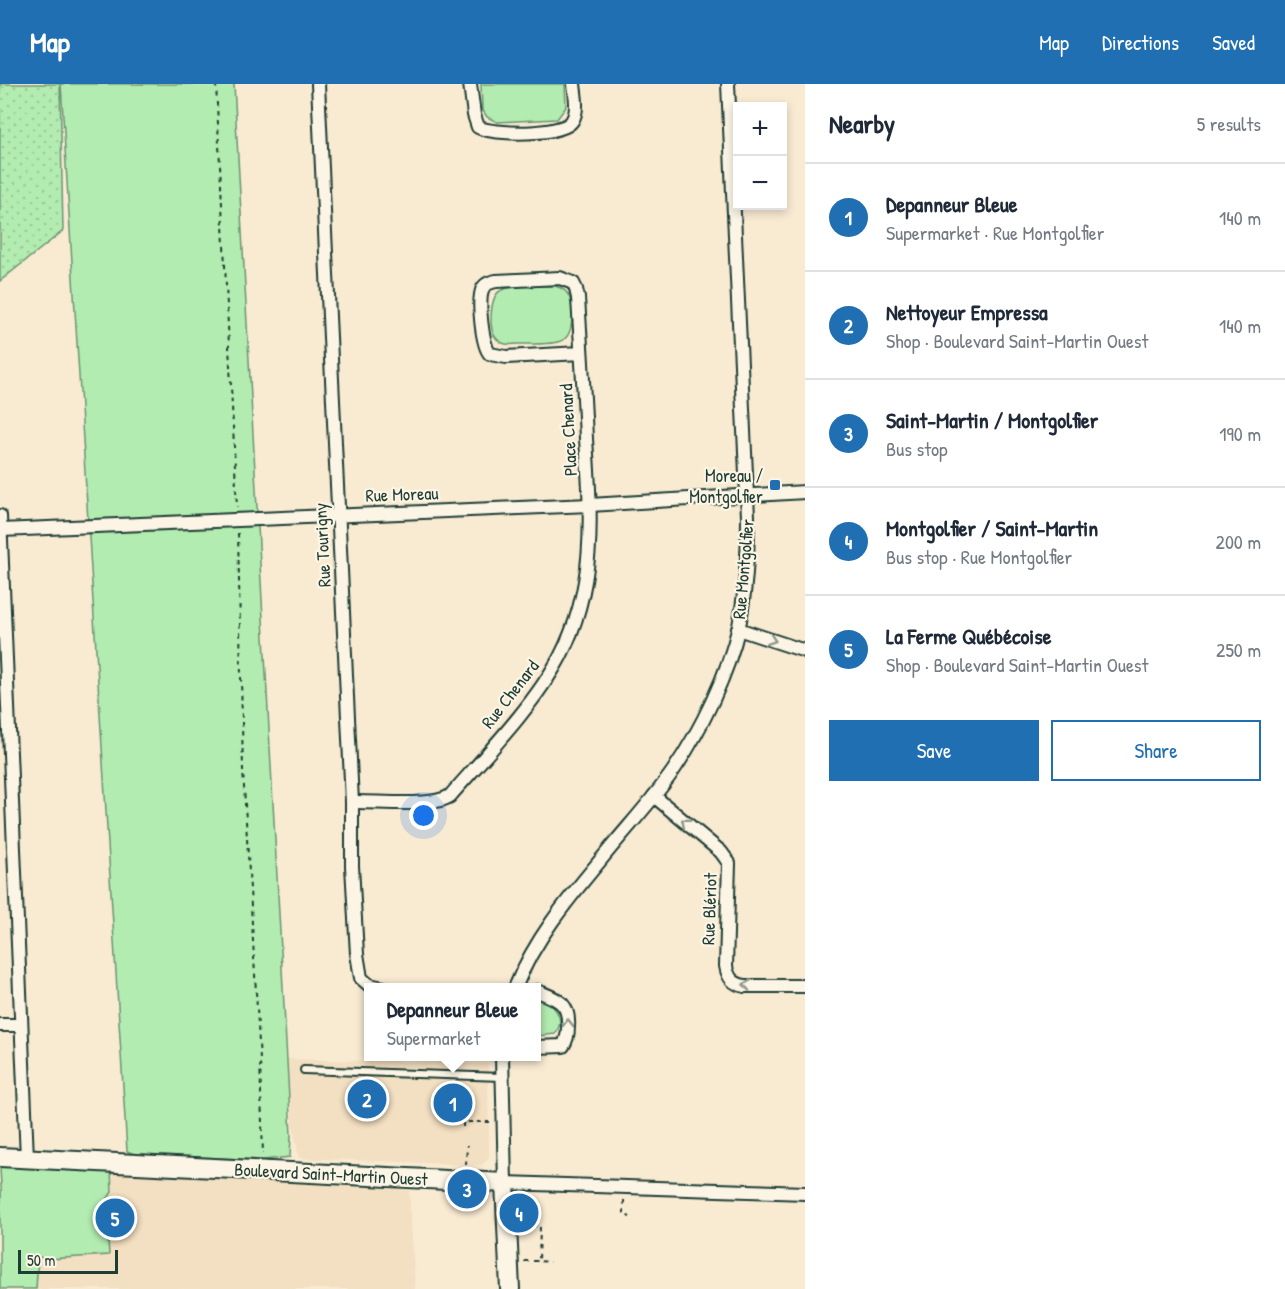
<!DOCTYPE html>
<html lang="en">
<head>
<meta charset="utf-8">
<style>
	:root { --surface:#fff; --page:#f2f2f3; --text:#1f2937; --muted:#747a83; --line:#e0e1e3; --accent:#1f6fb2 }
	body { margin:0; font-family:"Patrick Hand",sans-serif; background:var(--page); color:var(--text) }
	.controls { position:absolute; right:18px; top:18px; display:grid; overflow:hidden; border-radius:0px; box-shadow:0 3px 9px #0003 }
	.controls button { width:54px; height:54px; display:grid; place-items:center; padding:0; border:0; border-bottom:2px solid var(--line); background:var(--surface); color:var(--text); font:30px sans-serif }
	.scale { position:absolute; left:18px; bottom:15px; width:100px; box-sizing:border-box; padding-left:6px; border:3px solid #1f3d34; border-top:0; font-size:16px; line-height:21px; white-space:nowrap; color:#1f3d34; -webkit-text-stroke:4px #fcf5e5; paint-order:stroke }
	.you { position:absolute; left:424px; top:732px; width:21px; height:21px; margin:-15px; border:4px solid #fff; border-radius:50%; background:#1a73e8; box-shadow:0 0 0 9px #1a73e833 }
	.badge { display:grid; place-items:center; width:39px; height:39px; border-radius:50%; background:var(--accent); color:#fff; font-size:20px; font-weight:700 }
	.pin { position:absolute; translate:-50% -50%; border:3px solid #fff; box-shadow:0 2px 6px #0006 }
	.popup { position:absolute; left:364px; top:899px; width:177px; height:78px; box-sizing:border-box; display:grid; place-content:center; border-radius:0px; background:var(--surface); filter:drop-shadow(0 2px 4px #0005); font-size:20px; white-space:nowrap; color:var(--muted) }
	.popup b { font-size:22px; color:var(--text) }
	.popup::after { content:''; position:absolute; left:50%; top:100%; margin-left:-12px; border:12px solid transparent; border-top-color:var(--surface) }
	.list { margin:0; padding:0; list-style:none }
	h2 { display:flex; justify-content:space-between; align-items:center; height:78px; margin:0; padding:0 24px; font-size:26px }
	h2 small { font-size:20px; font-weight:400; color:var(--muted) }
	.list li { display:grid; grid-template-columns:39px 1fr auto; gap:18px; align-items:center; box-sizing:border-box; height:108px; padding:0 24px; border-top:2px solid var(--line) }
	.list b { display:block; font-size:22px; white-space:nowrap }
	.list p { margin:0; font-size:20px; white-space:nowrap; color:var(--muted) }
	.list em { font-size:20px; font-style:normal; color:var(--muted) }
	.actions { display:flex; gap:12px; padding:18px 24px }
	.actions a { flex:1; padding:14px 0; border:2px solid var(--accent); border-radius:0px; text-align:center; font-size:21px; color:var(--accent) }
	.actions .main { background:var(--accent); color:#fff }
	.map { position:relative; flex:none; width:805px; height:1205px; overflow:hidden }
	header { display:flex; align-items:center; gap:36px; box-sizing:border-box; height:84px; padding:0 30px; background:var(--accent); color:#fff }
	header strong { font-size:28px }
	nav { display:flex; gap:33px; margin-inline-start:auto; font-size:21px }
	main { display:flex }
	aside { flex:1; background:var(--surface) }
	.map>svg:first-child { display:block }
	.built { fill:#f3dfc1 }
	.green { fill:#b3ecb0; stroke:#699472; stroke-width:1.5 }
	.park { fill:url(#park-dots); stroke:#699472; stroke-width:1.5 }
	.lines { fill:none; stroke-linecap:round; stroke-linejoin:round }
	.lane-casing { stroke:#1f3d34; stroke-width:10 }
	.street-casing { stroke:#1f3d34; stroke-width:16 }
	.secondary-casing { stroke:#1f3d34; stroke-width:22 }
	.path { stroke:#1f3d34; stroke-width:2; stroke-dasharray:4.5 4.5; stroke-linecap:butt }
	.lane { stroke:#fcf5e5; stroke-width:6 }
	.street { stroke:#fcf5e5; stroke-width:12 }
	.secondary { stroke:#fcf5e5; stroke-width:18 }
	.oneway { stroke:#8e998c }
	.poi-dot { fill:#1f6fb2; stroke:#fcf5e5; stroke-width:2 }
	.labels { text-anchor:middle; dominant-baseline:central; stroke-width:4.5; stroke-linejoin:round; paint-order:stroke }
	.street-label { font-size:18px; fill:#1f3d34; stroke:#fcf5e5 }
	.poi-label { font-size:18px; fill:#1f3d34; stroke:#fcf5e5; text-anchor:end }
</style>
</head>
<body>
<header>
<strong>Map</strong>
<nav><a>Map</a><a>Directions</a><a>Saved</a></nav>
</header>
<main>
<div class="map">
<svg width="805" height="1205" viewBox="0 0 805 1205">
	<defs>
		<pattern id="park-dots" width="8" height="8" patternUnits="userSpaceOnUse" patternTransform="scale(1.5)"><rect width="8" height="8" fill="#b3ecb0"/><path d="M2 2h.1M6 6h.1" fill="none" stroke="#9acb98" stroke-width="1.8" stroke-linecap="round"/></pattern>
	</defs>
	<rect width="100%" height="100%" fill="#f9ead2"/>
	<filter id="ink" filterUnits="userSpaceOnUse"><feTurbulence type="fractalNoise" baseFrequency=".0167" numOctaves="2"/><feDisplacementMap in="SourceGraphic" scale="12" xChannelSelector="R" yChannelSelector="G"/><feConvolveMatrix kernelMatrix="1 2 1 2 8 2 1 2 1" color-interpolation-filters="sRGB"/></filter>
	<g filter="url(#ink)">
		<g class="built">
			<polygon points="287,975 488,980 489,1073 482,1081 299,1074 293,1042"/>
			<polygon points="41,1085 111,1086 409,1106 415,1205 36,1205"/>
		</g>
		<g class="green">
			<polygon points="61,0 234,0 291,1051 290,1073 263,1076 134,1070 127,1067"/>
			<polygon points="481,0 565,0 566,23 557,35 497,38 487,33 482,25"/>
			<path d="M555,202C559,203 564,205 567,209C574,218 575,249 563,256C555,261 528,260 517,260C509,261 502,261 496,254C488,245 490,213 500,207C510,200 542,202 555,202Z"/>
			<path d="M537,916C554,918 567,934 555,950L537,952Z"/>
			<path d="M0,1082L111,1086L112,1108L106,1117V1126L109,1171L49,1175L38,1173L36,1205H0V1122C3,1110 0,1095 0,1082Z"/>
		</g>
		<polygon class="park" points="0,0 60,0 63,147 0,197"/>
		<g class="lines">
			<defs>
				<polyline id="lane" points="304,986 502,993"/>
				<g id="street">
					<polyline points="318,0 352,718 352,782 357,870 361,894 369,901 384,904"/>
					<path d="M470,0L474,31L478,43C493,51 562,52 572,37C579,26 575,11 574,0"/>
					<polyline points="0,432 27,1074"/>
					<polyline points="1,446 590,421 805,408"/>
					<polyline points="738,545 805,567"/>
					<path d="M654,712L721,768L729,779L726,882C728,894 733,900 745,902H805"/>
					<path d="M352,718C376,717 432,724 450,712C486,671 535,620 560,573C597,502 591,431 586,355C584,308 581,261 578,214L576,205L573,199L560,194L496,197C491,198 486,199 483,204C477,214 482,262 490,270L506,273L581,269"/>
					<path d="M515,904C537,849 576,806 613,761C633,737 655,713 673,687C701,646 728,590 739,542C746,506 748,470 748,433L728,0"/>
					<path d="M537,907C557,915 570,918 568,943C568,950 567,956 563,962L537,963"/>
					<polyline points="0,941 21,941"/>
					<polyline points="502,972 505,1099 805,1109"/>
				</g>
				<polyline id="secondary" points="0,1073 505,1099 510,1205"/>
			</defs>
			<use href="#lane" class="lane-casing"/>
			<use href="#street" class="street-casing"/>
			<use href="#secondary" class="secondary-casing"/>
			<g class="path">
				<polyline points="216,0 237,423"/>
				<polyline points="238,449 243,686 260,976 263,1070"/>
				<polyline points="463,1043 463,1039 466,1038 490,1038"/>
				<polyline points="466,1081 467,1061"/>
				<polyline points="624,1116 624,1130 630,1133"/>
				<polyline points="523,1140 540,1142 539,1177 550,1178"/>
				<polyline points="524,1177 539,1177"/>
			</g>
			<use href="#lane" class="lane"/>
			<use href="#street" class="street"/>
			<use href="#secondary" class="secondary"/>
		</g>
		<defs><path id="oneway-chevron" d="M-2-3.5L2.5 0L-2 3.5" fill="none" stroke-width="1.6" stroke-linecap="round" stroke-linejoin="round" transform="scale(1.5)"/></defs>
		<g class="oneway">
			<use href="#oneway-chevron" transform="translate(772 556) rotate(19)"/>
			<use href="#oneway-chevron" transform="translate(685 738) rotate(-140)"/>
			<use href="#oneway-chevron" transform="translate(747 901) rotate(-171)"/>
			<use href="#oneway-chevron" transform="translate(568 939) rotate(-90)"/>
		</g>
	</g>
	<rect class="poi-dot" x="769" y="395" width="12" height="12" rx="3"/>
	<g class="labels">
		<g class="street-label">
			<text transform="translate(568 346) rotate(-93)">Place Chenard</text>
			<text transform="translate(402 410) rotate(-2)">Rue Moreau</text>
			<text transform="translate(322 461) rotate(-93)">Rue Tourigny</text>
			<text transform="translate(743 485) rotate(-85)">Rue Montgolfier</text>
			<text transform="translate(510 610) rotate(-52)">Rue Chenard</text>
			<text transform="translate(709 825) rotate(-88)">Rue Blériot</text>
			<text transform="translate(331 1090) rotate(3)">Boulevard Saint-Martin Ouest</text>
		</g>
		<g class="poi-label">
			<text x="763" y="391">Moreau /<tspan x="763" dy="21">Montgolfier</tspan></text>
		</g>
	</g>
</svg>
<div class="controls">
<button>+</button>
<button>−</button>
</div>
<div class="scale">50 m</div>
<div class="you"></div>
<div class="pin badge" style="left:453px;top:1019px">1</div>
<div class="popup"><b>Depanneur Bleue</b>Supermarket</div>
<div class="pin badge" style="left:367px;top:1015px">2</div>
<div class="pin badge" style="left:467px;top:1105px">3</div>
<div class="pin badge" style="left:519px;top:1129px">4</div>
<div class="pin badge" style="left:115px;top:1134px">5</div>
</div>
<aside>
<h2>Nearby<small>5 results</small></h2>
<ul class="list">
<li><span class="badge">1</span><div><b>Depanneur Bleue</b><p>Supermarket · Rue Montgolfier</p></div><em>140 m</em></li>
<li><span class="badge">2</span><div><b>Nettoyeur Empressa</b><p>Shop · Boulevard Saint-Martin Ouest</p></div><em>140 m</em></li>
<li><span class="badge">3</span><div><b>Saint-Martin / Montgolfier</b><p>Bus stop</p></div><em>190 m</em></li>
<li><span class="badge">4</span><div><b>Montgolfier / Saint-Martin</b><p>Bus stop · Rue Montgolfier</p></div><em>200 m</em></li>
<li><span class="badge">5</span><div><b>La Ferme Québécoise</b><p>Shop · Boulevard Saint-Martin Ouest</p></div><em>250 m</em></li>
</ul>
<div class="actions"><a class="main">Save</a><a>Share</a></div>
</aside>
</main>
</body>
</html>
